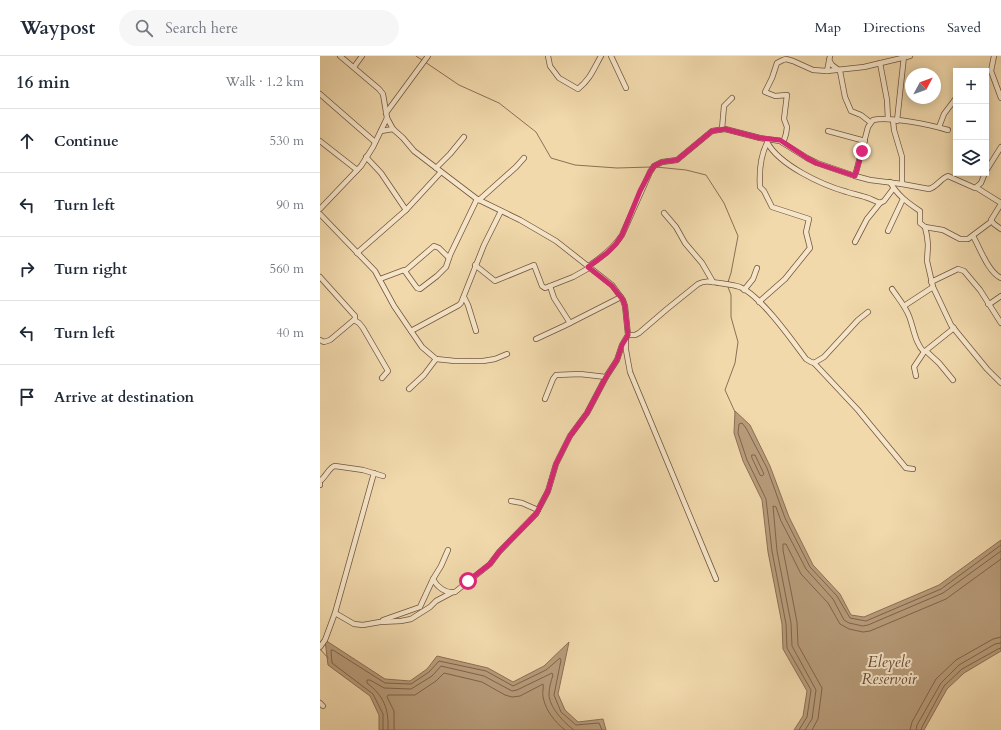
<!DOCTYPE html>
<html lang="en">
<head>
<meta charset="utf-8">
<style>
	:root { --surface:#fff; --page:#f6f6f7; --text:#1f2937; --muted:#747a83; --line:#e0e1e3 }
	body { margin:0; font-family:Cardo,serif; background:var(--page); color:var(--text) }
	.controls { position:absolute; right:12px; top:12px; display:grid; overflow:hidden; border-radius:0px; box-shadow:0 2px 10px #0003 }
	.controls button { width:36px; height:36px; display:grid; place-items:center; padding:0; border:0; border-bottom:1px solid var(--line); background:var(--surface); color:var(--text); font:20px sans-serif }
	.compass { position:absolute; left:585px; top:12px; width:36px; height:36px; border-radius:50%; background:var(--surface); box-shadow:0 2px 10px #0003; rotate:49deg }
	.stop { position:absolute; width:12px; height:12px; margin:-9px; border:3px solid #db2777; border-radius:50%; background:#fff }
	.stop.end { background:#db2777; border-color:#fff; box-shadow:0 1px 4px #0008 }
	.list { margin:0; padding:0; list-style:none }
	h2 { display:flex; justify-content:space-between; align-items:center; height:52px; margin:0; padding:0 16px; font-size:17px }
	h2 small { font-size:13px; font-weight:400; color:var(--muted) }
	.list li { display:grid; grid-template-columns:26px 1fr auto; gap:12px; align-items:center; box-sizing:border-box; height:64px; padding:0 16px; border-top:1px solid var(--line) }
	.list b { display:block; font-size:15px; white-space:nowrap }
	.list em { font-size:13px; font-style:normal; color:var(--muted) }
	.icon { flex:none; width:22px; height:22px; fill:none; stroke:currentColor; stroke-width:2; stroke-linecap:round; stroke-linejoin:round }
	.map { position:relative; flex:none; width:681px; height:674px; overflow:hidden }
	header { display:flex; align-items:center; gap:24px; box-sizing:border-box; height:56px; padding:0 20px; background:var(--surface); border-bottom:1px solid var(--line) }
	header strong { font-size:19px }
	nav { display:flex; gap:22px; margin-inline-start:auto; font-size:14px }
	.search { width:280px; height:36px; background:var(--page); display:flex; align-items:center; gap:10px; box-sizing:border-box; padding:0 14px; border-radius:22px; color:var(--muted); font-size:15px }
	main { display:flex }
	aside { flex:1; background:var(--surface) }
	.map>svg:first-child { display:block }
	.water { fill:#b89d7b; stroke:#8c6f55 }
	.lines { fill:none; stroke-linecap:round; stroke-linejoin:round }
	.shore { stroke:#81634b; stroke-width:1 }
	.stream { stroke:#8c6f55; stroke-width:1 }
	.street-casing { stroke:#74553f; stroke-width:6 }
	.street { stroke:#f6e6c9; stroke-width:4.5 }
	.route { stroke:#db2777; stroke-width:5 }
	.labels { text-anchor:middle; dominant-baseline:central; stroke-width:4; stroke-linejoin:round; paint-order:stroke }
	.water-label { font-size:15px; font-style:italic; fill:#664633; stroke:#f6e6c9 }
</style>
</head>
<body>
<header>
<strong>Waypost</strong>
<div class="search"><svg class="icon" aria-label="search" viewBox="0 0 24 24"><circle cx="10" cy="10" r="6"/><path d="M15 15l6 6"/></svg>Search here</div>
<nav><a>Map</a><a>Directions</a><a>Saved</a></nav>
</header>
<main>
<aside>
<h2>16 min<small>Walk · 1.2 km</small></h2>
<ul class="list">
<li><svg class="icon" aria-label="ahead" viewBox="0 0 24 24"><path d="M12 20V5M6 11l6-6 6 6"/></svg><div><b>Continue</b></div><em>530 m</em></li>
<li><svg class="icon" aria-label="left" viewBox="0 0 24 24"><path d="M17 20v-9H6M10 6l-5 5 5 5"/></svg><div><b>Turn left</b></div><em>90 m</em></li>
<li><svg class="icon" aria-label="right" viewBox="0 0 24 24"><path d="M7 20v-9h11M14 6l5 5-5 5"/></svg><div><b>Turn right</b></div><em>560 m</em></li>
<li><svg class="icon" aria-label="left" viewBox="0 0 24 24"><path d="M17 20v-9H6M10 6l-5 5 5 5"/></svg><div><b>Turn left</b></div><em>40 m</em></li>
<li><svg class="icon" aria-label="arrive" viewBox="0 0 24 24"><path d="M6 21V4h12l-3 4 3 4H6"/></svg><div><b>Arrive at destination</b></div></li>
</ul>
</aside>
<div class="map">
<svg width="681" height="674" viewBox="0 0 681 674">
	<rect width="100%" height="100%" fill="#f1d9ac"/>
	<filter id="stains"><feTurbulence type="fractalNoise" baseFrequency=".005" numOctaves="4"/><feColorMatrix values="0 0 0 0 .2 0 0 0 0 .09 0 0 0 0 .02 0 0 0 .5 -.17"/></filter>
	<radialGradient id="worn" r=".72"><stop offset=".6" stop-color="#630" stop-opacity="0"/><stop offset="1" stop-color="#630" stop-opacity=".3"/></radialGradient>
	<g class="water">
		<polygon points="415,355 430,369 450,410 469,461 493,509 520,538 531,559 544,561 619,529 681,484 681,595 644,617 627,633 604,674 474,674 483,660 487,635 463,593 462,568 448,496 442,444 423,405 414,377"/>
		<polygon points="5,584 65,623 90,625 107,613 117,600 168,612 193,626 224,610 249,586 238,638 245,654 258,666 283,663 286,674 59,674 59,659 50,640 8,609"/>
	</g>
	<g class="lines">
		<g class="shore">
			<polygon points="432,399 435,399 444,418 442,420 440,419 432,402"/>
			<polyline points="63,674 63,658 53,638 12,607 11,594 13,594 65,627 91,628 109,616 119,605 166,615 193,630 226,614 240,602 241,604 234,639 241,656 256,669 279,667 282,674"/>
			<path d="M68,674C69,653 64,640 47,627V624H50L64,632L91,633L112,620L121,610L164,620L192,635L197,634L232,617L233,619C231,625 229,632 229,638C229,651 244,667 254,674"/>
			<path d="M74,674V655L67,641L68,639H95L116,625L124,617L162,626L185,639L192,641L200,640L223,628C224,632 222,636 223,641C226,655 234,665 245,674"/>
			<polyline points="479,674 487,661 491,634 467,592 466,568 452,495 446,443 427,404 418,377 419,368 422,367 426,372 447,412 465,462 490,511 517,540 530,562 546,565 621,533 681,489"/>
			<polyline points="485,674 492,663 496,634 472,590 471,567 457,495 453,450 456,451 461,465 486,513 513,543 524,564 529,567 543,570 548,569 623,537 681,495"/>
			<polyline points="492,674 498,663 502,632 478,589 477,566 463,494 463,488 466,488 481,518 508,547 520,568 529,573 543,576 550,575 626,543 681,503"/>
			<polyline points="590,674 592,666 616,623 636,604 673,583 681,581"/>
			<polyline points="596,674 597,669 621,627 639,609 675,588 681,587"/>
			<polyline points="601,674 602,671 624,630 642,613 678,593 681,592"/>
		</g>
		<g class="stream">
			<polyline points="96,0 102,4"/>
			<polyline points="105,6 139,29 179,47 216,76 231,102 255,109 297,112 331,111"/>
			<polyline points="336,111 366,114 386,119 404,147 418,180 411,217 408,226"/>
			<polyline points="408,231 411,239 411,261 418,286 415,307 405,334 415,356"/>
			<polyline points="0,593 8,602"/>
		</g>
		<defs>
			<g id="street">
				<path d="M20,0L59,33L63,38L67,62L73,73L83,82L94,95L157,143L200,164L236,185L292,229L303,244L305,250L308,279L302,289L297,304L286,321L267,357L250,380L236,408L228,435L216,458L179,496L170,508L135,536C126,538 117,531 113,523L121,510L128,494"/>
				<path d="M228,0L230,10L239,22L258,33C271,22 273,14 281,0"/>
				<polyline points="291,0 306,32"/>
				<polyline points="674,0 671,15 681,42"/>
				<polyline points="509,4 512,9 520,15 525,41 531,55 541,59 550,66"/>
				<polyline points="560,7 567,44 568,63"/>
				<polyline points="34,11 42,0"/>
				<polyline points="507,15 510,0"/>
				<polyline points="0,38 55,86"/>
				<polyline points="66,57 108,0"/>
				<polyline points="573,64 574,74 582,101 582,128"/>
				<polyline points="577,65 584,0"/>
				<polyline points="619,71 624,58 636,42"/>
				<polyline points="402,73 404,50 412,42"/>
				<polyline points="61,75 73,73"/>
				<polyline points="508,75 545,85"/>
				<polyline points="0,85 37,114"/>
				<path d="M447,86C459,109 502,129 527,136C533,138 539,139 545,141C550,142 554,145 560,147L564,145L573,133"/>
				<polyline points="463,87 466,78 467,71 464,63 467,39 455,40 445,36 452,22 457,7 463,4 466,3 473,5 493,14 507,15 544,11 590,0"/>
				<polyline points="46,101 61,117 86,154"/>
				<polyline points="116,112 130,98 144,81"/>
				<polyline points="666,115 681,91"/>
				<path d="M535,120L548,71L553,64C569,60 611,69 628,74"/>
				<path d="M570,126C577,139 588,147 600,155V167L605,171L607,180L608,189L607,205L613,231L631,269L667,313L681,327"/>
				<polyline points="657,132 681,147"/>
				<polyline points="159,144 196,111 204,102"/>
				<polyline points="681,148 671,164 674,168 681,173"/>
				<polyline points="0,153 41,110 53,91 67,62"/>
				<polyline points="344,157 356,171 365,187 382,207 393,226"/>
				<polyline points="0,158 55,215 74,250 91,275 102,291 116,303 135,305 163,305 175,303 187,298"/>
				<polyline points="605,171 623,174 640,183 648,183 672,165"/>
				<polyline points="568,175 583,143"/>
				<path d="M653,180C660,192 668,216 681,222"/>
				<polyline points="535,186 547,163 560,147"/>
				<polyline points="37,197 86,154 121,116"/>
				<polyline points="155,209 175,225 214,209 222,230 225,232 253,221 269,212"/>
				<path d="M267,211C281,202 293,193 302,179L330,116L334,110L342,106L357,104L392,75L405,73L440,82L460,85L487,102L497,107L535,120L550,124L582,128L609,133C617,131 620,123 628,120L655,132L661,127L665,117"/>
				<polyline points="85,215 114,190 119,192 129,202"/>
				<polyline points="0,221 35,260 35,263 10,284 4,286 0,284"/>
				<polyline points="60,223 84,214 97,232 100,233 117,220 126,211 130,199 157,143"/>
				<polyline points="611,226 638,213 644,215 660,234 681,267"/>
				<polyline points="230,230 234,242 250,267"/>
				<path d="M572,233C578,242 585,250 589,260C594,273 595,287 604,296"/>
				<polyline points="424,234 433,223 437,212"/>
				<polyline points="144,241 148,249 156,275"/>
				<path d="M439,246L465,223L490,192L486,176L489,163L452,151L444,135L440,131C439,115 440,101 447,87"/>
				<polyline points="668,248 671,247 681,240"/>
				<polyline points="584,250 613,231"/>
				<polyline points="34,264 39,267 43,272 68,315 62,322"/>
				<polyline points="91,275 139,249 141,247 164,189 181,155"/>
				<path d="M308,279H315L319,277L347,253L378,228C386,224 391,226 399,227C406,228 414,229 420,231C441,240 472,284 486,303L491,306L494,307L504,301L538,264L548,256"/>
				<polyline points="216,283 244,270 301,241"/>
				<polyline points="306,284 306,294 310,316 396,523"/>
				<polyline points="606,295 619,307 633,324"/>
				<polyline points="494,307 538,354 586,412 593,413"/>
				<polyline points="596,320 594,311 604,296 634,272"/>
				<polyline points="89,333 104,319 116,303"/>
				<polyline points="225,343 233,323 236,319 260,318 286,321"/>
				<path d="M0,425C6,421 9,411 15,410L43,414L63,420"/>
				<polyline points="0,428 0,429"/>
				<polyline points="191,445 202,447 218,454"/>
				<polyline points="15,557 34,568 43,569 60,566 81,565 91,563 110,551 116,545 131,537"/>
				<polyline points="63,564 100,551 113,523"/>
				<polyline points="0,591 5,584 15,557 54,417"/>
				<polyline points="0,647 3,650"/>
			</g>
		</defs>
		<use href="#street" class="street-casing"/>
		<use href="#street" class="street"/>
	</g>
	<g class="lines">
		<polyline class="route" points="148,525 170,508 179,496 216,458 228,435 236,408 250,380 267,357 286,321 297,304 302,289 308,279 305,250 303,244 292,230 268,211 287,197 296,188 302,179 320,135 330,116 334,110 342,106 357,104 392,75 405,73 440,82 460,84 487,102 496,107 535,120 542,95"/>
	</g>
	<g class="labels">
		<g class="water-label">
			<text x="569" y="606">Eleyele<tspan x="569" dy="17">Reservoir</tspan></text>
		</g>
	</g>
	<rect width="100%" height="100%" filter="url(#stains)"/>
	<rect width="100%" height="100%" fill="url(#worn)"/>
</svg>
<div class="controls">
<button>+</button>
<button>−</button>
<button><svg class="icon" aria-label="layers" viewBox="0 0 24 24"><path d="M12 4l9 5-9 5-9-5zM3 14l9 5 9-5"/></svg></button>
</div>
<svg class="compass" viewBox="-18 -18 36 36"><path d="M0-13l5 13h-10z" fill="#e53935"/><path d="M0 13l5-13h-10z" fill="#747a83"/></svg>
<div class="stop" style="left:148px;top:525px"></div>
<div class="stop end" style="left:542px;top:95px"></div>
</div>
</main>
</body>
</html>
